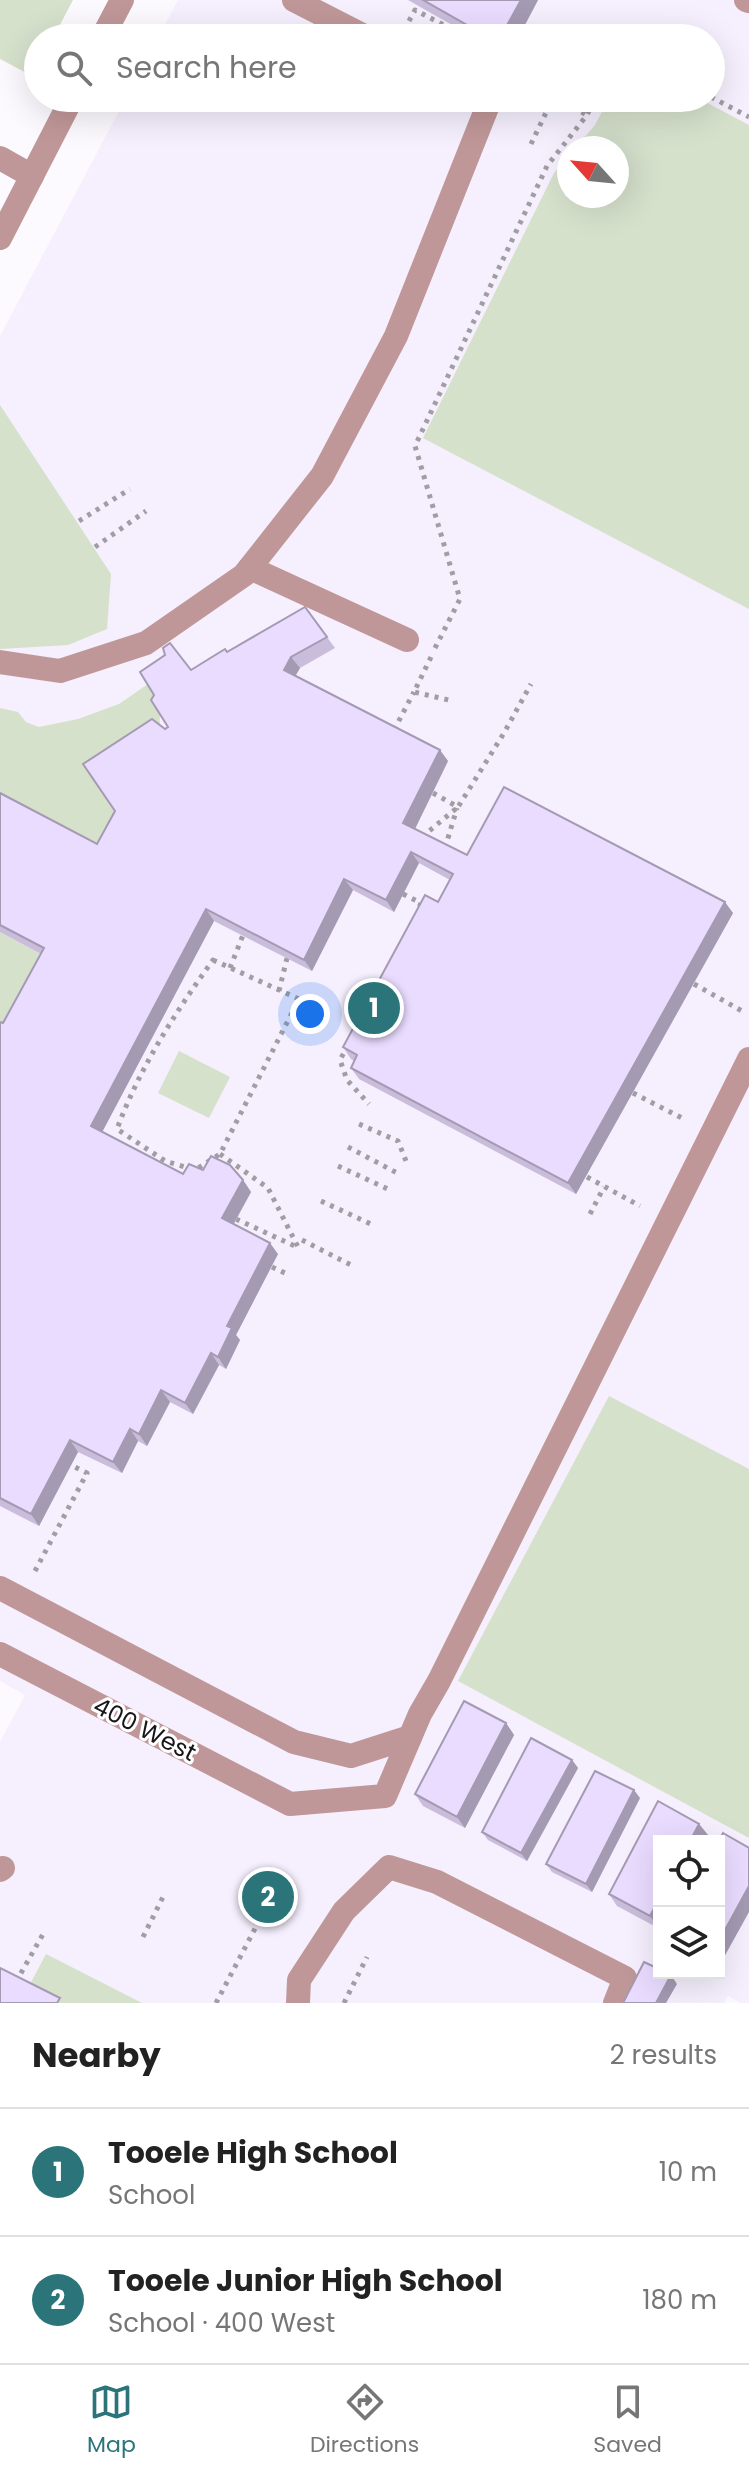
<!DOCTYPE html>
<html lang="en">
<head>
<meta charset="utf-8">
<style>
	:root { --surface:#fff; --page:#f2f2f2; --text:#222; --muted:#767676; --line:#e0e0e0; --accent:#2a747a }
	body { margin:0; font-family:Poppins,sans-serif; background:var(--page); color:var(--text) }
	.controls { position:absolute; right:24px; bottom:24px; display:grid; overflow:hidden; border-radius:0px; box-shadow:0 8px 32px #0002 }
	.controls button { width:72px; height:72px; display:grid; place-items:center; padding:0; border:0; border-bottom:2px solid var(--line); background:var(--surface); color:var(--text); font:40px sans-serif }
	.compass { position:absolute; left:557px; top:136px; width:72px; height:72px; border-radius:50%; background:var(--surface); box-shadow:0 8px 32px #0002; rotate:297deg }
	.you { position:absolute; left:310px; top:1014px; width:28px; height:28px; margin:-20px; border:6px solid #fff; border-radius:50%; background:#1a73e8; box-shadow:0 0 0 12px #1a73e833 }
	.badge { display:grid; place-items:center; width:52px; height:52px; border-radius:50%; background:var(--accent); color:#fff; font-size:26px; font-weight:700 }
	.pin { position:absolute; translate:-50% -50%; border:4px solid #fff; box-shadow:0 2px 8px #0006 }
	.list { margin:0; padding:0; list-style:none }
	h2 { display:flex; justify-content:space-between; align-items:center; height:104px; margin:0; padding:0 32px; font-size:34px }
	h2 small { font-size:26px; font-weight:400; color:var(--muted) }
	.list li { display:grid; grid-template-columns:52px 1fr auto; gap:24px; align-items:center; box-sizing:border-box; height:128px; padding:0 32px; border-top:2px solid var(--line) }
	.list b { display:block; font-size:30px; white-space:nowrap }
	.list p { margin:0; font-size:26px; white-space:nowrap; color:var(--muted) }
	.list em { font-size:26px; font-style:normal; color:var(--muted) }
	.icon { flex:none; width:44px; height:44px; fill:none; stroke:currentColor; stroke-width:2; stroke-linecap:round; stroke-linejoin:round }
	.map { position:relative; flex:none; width:749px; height:2003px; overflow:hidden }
	.search { position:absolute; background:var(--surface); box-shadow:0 8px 32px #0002; left:24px; right:24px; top:24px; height:88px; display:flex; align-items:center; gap:20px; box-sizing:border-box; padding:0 28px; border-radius:44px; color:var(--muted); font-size:30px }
	.sheet { height:360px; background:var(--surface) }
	nav { display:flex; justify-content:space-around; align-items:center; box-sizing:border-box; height:112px; border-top:2px solid var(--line); background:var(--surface); font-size:22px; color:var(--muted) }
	nav a { display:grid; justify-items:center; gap:4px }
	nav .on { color:var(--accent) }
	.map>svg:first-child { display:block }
	.built { fill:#f5effe; fill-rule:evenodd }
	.green { fill:#d6e1cc }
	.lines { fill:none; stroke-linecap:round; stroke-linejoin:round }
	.path { stroke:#a09ea2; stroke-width:5; stroke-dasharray:4 6; stroke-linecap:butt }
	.minor { stroke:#c09798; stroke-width:24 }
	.wall { fill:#c9bddb }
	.shaded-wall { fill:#a49ab2 }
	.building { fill:#eadcff; stroke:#a49ab2; stroke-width:2 }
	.labels { text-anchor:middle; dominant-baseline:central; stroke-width:6; stroke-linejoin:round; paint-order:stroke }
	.street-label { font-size:24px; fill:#161517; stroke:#fff }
</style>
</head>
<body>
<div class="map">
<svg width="749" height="2003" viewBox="0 0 749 2003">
	<rect width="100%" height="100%" fill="#fcfaff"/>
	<path class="built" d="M178,0H749V2003H741L728,1996L724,2003H0V1742L25,1695L0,1681V336L126,98H711V38H158ZM569,148H617V196H569ZM659,1841H719V1973H659Z"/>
	<g class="green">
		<polygon points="0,0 73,0 53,38 38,38 38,68 34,77 0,59"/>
		<polygon points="609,98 698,98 749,125 749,609 423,438 554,173 569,155 569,196 617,196 617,148 575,148 595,125"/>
		<polygon points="0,405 111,574 107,629 68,645 0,649"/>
		<path d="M148,684L163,706C157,716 162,726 158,736C143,777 126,817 105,856L0,803V708L18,712L26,722L39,727L78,719L119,704Z"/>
		<polygon points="0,932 52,960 0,1029"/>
		<polygon points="179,1051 230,1077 209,1118 158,1093"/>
		<polygon points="609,1396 749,1469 749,1838 458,1681"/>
		<polygon points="46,1954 142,2003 52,2003 27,1990"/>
	</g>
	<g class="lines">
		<g class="path">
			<polyline points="409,21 415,10 461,34 459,38"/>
			<polyline points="711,97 749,117"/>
			<polyline points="555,98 587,115"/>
			<polyline points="531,144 553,98"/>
			<polyline points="79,521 130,489"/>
			<polyline points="95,547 146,511"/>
			<polyline points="435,648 460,599 415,446 547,166 587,115 595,98"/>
			<polyline points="431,657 414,692 453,701"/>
			<polyline points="394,730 414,692"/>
			<polyline points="433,793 458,807 504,733 531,684"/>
			<polyline points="422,837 458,807"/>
			<polyline points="445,848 457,808"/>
			<polyline points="403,894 421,903 419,908"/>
			<path d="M213,960L299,999L220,1154L195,1170L165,1161L117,1129C140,1067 175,1013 213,960Z"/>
			<polyline points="230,968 243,935"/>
			<polyline points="694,984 742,1011"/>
			<polyline points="279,991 287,958"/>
			<polyline points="348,1045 340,1060 347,1080 369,1104"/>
			<polyline points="633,1093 684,1119"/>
			<polyline points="359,1124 398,1141 406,1161"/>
			<polyline points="348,1147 399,1174"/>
			<polyline points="220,1154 268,1188 298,1247"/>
			<polyline points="338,1166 390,1190"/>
			<polyline points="587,1177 640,1206"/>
			<polyline points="321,1201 373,1225"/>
			<polyline points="590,1214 604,1187"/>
			<polyline points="236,1219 297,1247"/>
			<polyline points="302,1240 351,1265"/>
			<polyline points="272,1267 285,1273"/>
			<polyline points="35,1571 87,1473 71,1465"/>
			<polyline points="143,1937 163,1897"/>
			<polyline points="16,1982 43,1934"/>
			<polyline points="216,2003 281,1879"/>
			<polyline points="344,2003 367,1957"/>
		</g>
		<g class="minor">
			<polyline points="294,0 368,38"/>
			<polyline points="746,0 749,1"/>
			<polyline points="102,38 122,0"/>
			<polyline points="0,158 32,176"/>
			<polyline points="0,238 72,98"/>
			<polyline points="250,568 407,640"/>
			<polyline points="0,662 60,671 146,643 244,575 322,476 396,336 490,100 485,98"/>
			<polyline points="0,1588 294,1742 351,1756 410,1737"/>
			<polyline points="0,1654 290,1804 385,1796 420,1714 439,1681 749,1059"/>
			<polyline points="0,1870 3,1868"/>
			<polyline points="298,2003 299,1980 344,1911 389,1867 437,1882 625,1978 615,2003"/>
		</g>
	</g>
	<g class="wall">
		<polygon points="408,0 538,0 518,38 475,38"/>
		<polygon points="305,607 335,648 300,668 295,676 448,761 415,829 467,855 733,913 576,1194 359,1079 351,1068 354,1061 351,1059 343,1047 438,902 450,880 419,863 394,912 353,890 312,971 214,921 102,1132 183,1174 203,1170 243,1180 251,1192 234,1224 278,1254 236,1335 240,1340 226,1369 219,1365 193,1414 170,1402 147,1446 138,1441 122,1473 78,1452 39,1526 0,1506 0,1022 3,1023 41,954 0,932 0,793 97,844 168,727 191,670 227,652"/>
		<polygon points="506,1723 514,1735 465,1828 423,1806 415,1794"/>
		<polygon points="572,1760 578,1768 527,1861 488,1840 482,1832"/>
		<polygon points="640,1798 592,1892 552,1872 546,1864"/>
		<polygon points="658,1801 699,1824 708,1835 704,1841 659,1841 658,1928 617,1906 609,1894"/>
	</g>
	<g class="shaded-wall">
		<polygon points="521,0 538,0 518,38 500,38"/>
		<polygon points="291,657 300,668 292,682 284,670"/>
		<polygon points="440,750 448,761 412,835 403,823"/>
		<polygon points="411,852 419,863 394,912 386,900"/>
		<polygon points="344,879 353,890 312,971 304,960"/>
		<polygon points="725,902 733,913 576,1194 568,1183"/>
		<polygon points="206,909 214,921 99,1138 91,1126"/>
		<polygon points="243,1180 251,1192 230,1230 222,1218"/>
		<polygon points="270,1243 278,1254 236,1335 240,1340 226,1369 218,1357 227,1326"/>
		<polygon points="211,1353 219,1365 193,1414 185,1403"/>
		<polygon points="161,1390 170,1402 147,1446 139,1434"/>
		<polygon points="130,1429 138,1441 122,1473 113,1462"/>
		<polygon points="70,1440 78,1452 39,1526 31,1514"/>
		<polygon points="506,1723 514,1735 465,1828 457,1817"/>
		<polygon points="572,1760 578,1768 527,1861 521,1853"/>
		<polygon points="634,1790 640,1798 592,1892 586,1884"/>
		<polygon points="699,1824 708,1835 704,1841 690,1841"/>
		<polygon points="749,1886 749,1912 723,1959 719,1953 719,1941"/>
		<polygon points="659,1899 659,1926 658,1928 650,1916"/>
		<polygon points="671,1975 677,1984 666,2003 656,2003"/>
	</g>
	<g class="building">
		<polygon points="423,0 521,0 500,38 490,38"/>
		<polygon points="305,607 327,637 291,657 284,670 440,750 403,823 467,855 504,787 725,902 568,1183 351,1068 357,1055 343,1047 425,895 438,902 453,874 411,852 386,900 344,879 304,960 206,909 91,1126 183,1174 189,1164 203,1170 211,1156 230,1165 243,1180 222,1218 270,1243 227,1326 232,1328 218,1357 211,1353 185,1403 161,1390 139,1434 130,1429 113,1462 70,1440 31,1514 0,1498 0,1022 3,1023 44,948 0,925 0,793 97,844 115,811 83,764 152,719 165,729 168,727 151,700 154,695 140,672 165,655 163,648 170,643 191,670 225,649 227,652"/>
		<polygon points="464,1701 506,1723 457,1817 415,1794"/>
		<polygon points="531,1738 572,1760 521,1853 482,1832"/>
		<polygon points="595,1771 634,1790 586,1884 546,1864"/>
		<polygon points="658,1801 699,1824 690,1841 659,1841 659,1899 650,1916 609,1894"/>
		<polygon points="723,1833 749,1848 749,1886 719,1941 719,1841"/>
		<polygon points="644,1962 659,1969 659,1973 666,1973 671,1975 656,2003 623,2003"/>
		<polygon points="0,1968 60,1998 57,2003 0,2003"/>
	</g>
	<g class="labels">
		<g class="street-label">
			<text transform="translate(145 1729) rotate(27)">400 West</text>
		</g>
	</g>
</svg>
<div class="controls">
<button><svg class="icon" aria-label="locate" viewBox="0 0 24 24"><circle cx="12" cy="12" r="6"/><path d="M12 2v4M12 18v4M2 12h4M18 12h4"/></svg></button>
<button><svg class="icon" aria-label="layers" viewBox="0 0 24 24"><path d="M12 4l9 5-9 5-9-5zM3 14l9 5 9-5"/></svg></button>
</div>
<svg class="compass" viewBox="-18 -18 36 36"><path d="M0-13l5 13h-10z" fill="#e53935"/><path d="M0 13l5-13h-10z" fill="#767676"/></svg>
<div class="you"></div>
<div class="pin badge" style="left:374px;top:1008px">1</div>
<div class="pin badge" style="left:268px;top:1897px">2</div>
<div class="search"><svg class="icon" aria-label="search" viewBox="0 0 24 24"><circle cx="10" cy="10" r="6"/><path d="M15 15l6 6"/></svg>Search here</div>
</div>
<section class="sheet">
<h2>Nearby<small>2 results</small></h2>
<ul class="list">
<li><span class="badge">1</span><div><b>Tooele High School</b><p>School</p></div><em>10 m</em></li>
<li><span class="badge">2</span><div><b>Tooele Junior High School</b><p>School · 400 West</p></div><em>180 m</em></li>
</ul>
</section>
<nav>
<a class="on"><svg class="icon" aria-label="map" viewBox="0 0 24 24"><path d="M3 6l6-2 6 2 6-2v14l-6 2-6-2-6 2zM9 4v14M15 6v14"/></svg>Map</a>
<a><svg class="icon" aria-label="directions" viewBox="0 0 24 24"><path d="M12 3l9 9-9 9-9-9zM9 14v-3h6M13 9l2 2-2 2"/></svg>Directions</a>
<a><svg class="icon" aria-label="saved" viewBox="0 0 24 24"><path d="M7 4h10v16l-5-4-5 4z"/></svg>Saved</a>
</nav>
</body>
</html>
